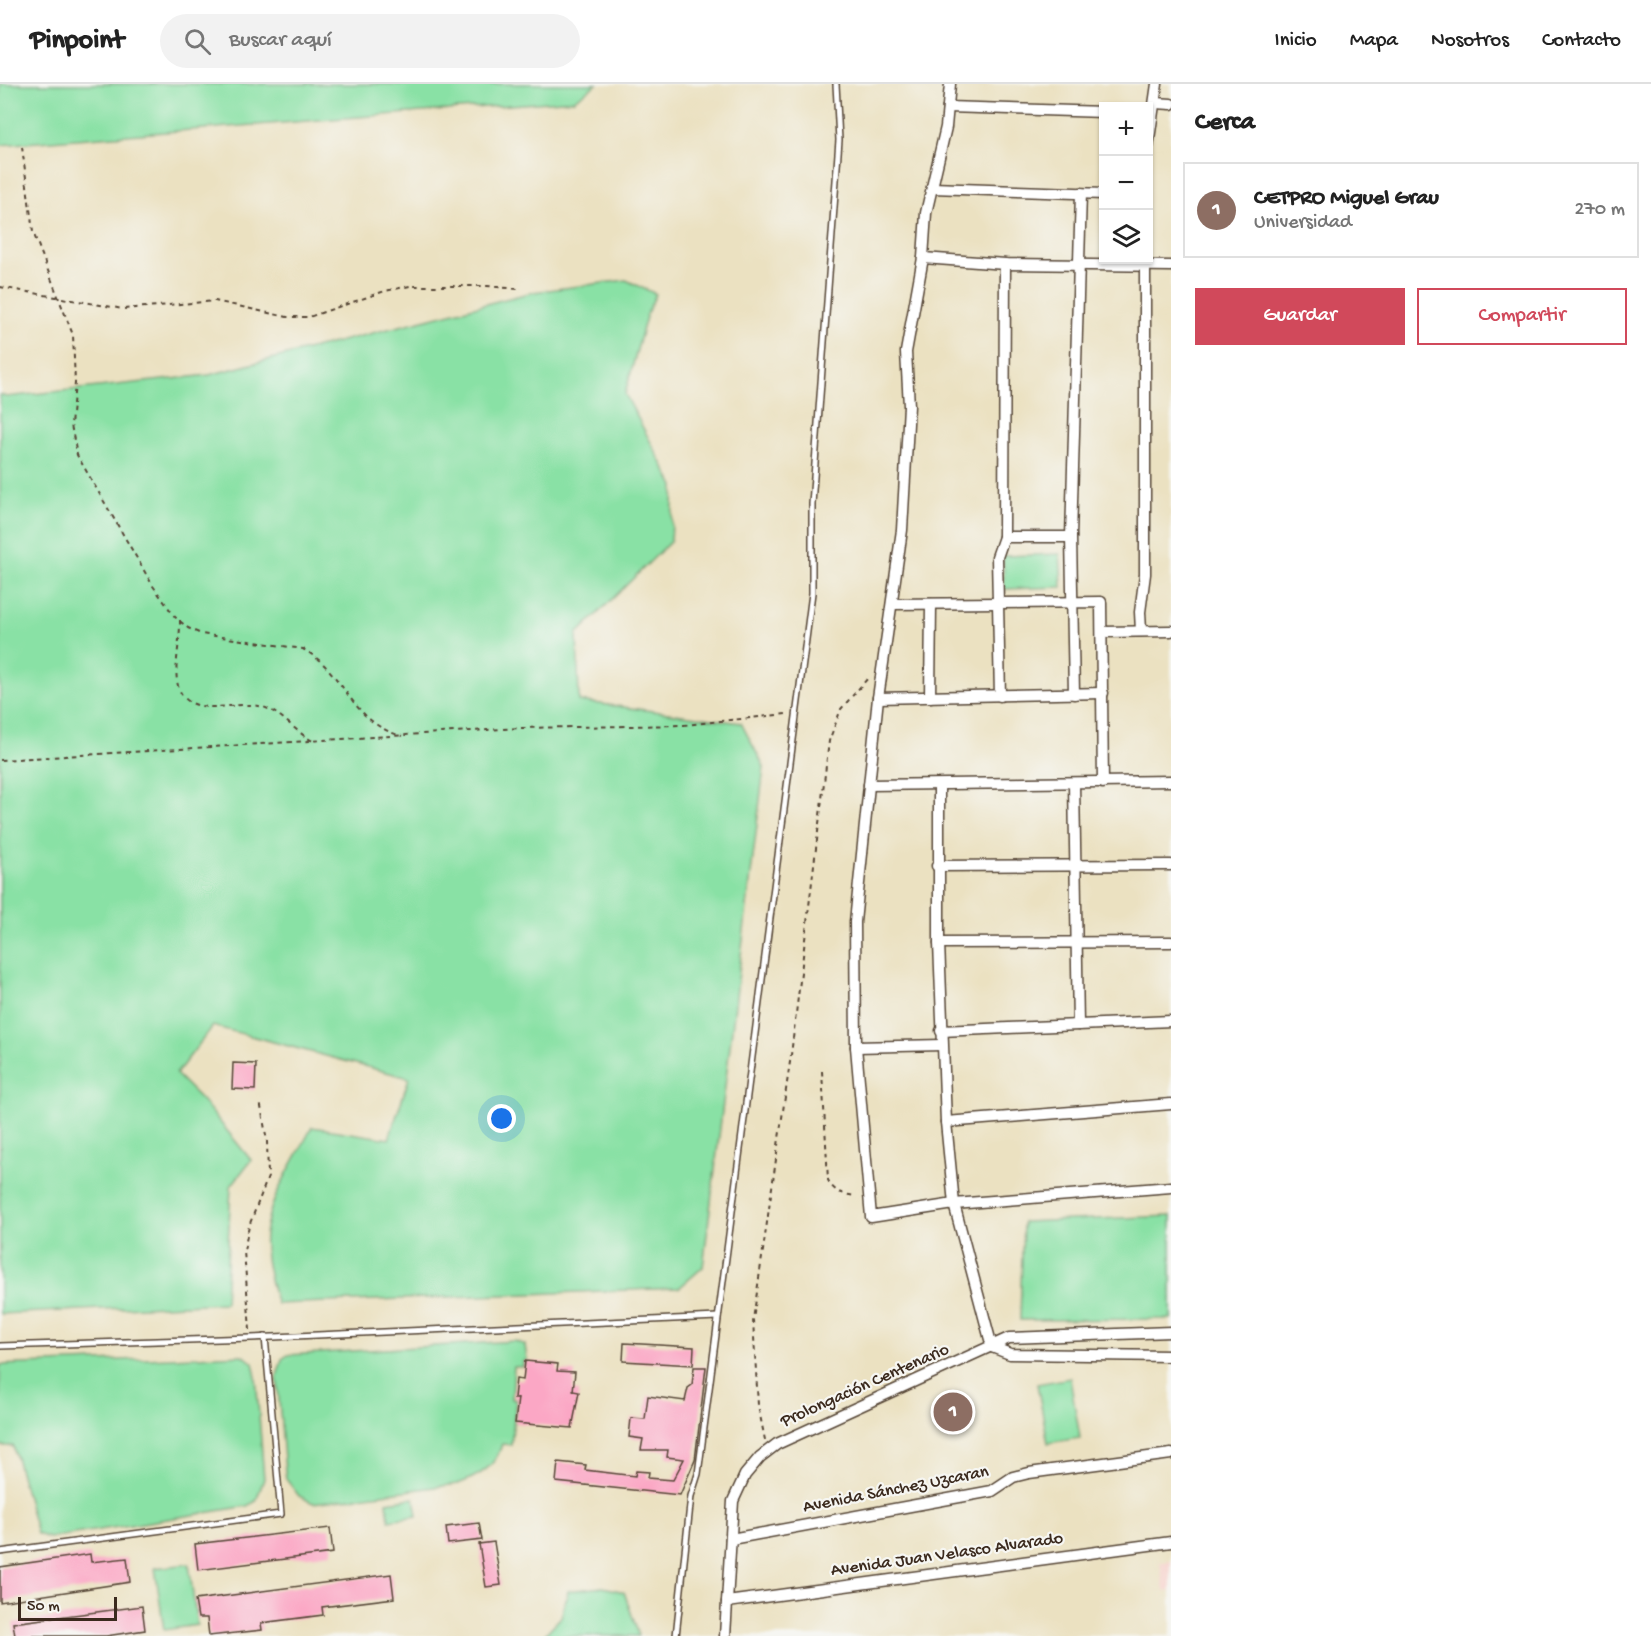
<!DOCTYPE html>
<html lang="es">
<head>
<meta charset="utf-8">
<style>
	:root { --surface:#fff; --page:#f2f2f2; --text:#222; --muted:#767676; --line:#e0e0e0; --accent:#d1495b }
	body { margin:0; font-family:"Gochi Hand",sans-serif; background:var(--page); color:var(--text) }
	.controls { position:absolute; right:18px; top:18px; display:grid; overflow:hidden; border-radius:0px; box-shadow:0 2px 4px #0004 }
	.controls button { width:54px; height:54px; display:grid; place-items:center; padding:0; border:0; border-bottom:2px solid var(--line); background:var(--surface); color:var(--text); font:30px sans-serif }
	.scale { position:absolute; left:18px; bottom:15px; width:99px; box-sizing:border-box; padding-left:6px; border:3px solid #3b2a1e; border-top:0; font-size:16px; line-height:21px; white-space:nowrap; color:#3b2a1e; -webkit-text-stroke:4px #f6f6f2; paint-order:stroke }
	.you { position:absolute; left:502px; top:1035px; width:21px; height:21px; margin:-15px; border:4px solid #fff; border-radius:50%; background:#1a73e8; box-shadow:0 0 0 9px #1a73e833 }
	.badge { display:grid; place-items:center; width:39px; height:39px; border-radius:50%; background:var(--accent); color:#fff; font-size:20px; font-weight:700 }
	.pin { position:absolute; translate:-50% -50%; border:3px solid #fff; box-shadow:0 2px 6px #0006 }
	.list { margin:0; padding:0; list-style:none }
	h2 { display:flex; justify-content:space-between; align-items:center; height:78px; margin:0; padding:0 24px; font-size:26px }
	h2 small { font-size:20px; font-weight:400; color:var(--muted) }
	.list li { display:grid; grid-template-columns:39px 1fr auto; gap:18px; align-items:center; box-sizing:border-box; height:96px; margin:0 12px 12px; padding:0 12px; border:2px solid var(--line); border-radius:0px }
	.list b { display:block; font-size:22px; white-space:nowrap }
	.list p { margin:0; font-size:20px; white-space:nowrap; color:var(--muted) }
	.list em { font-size:20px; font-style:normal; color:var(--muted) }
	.actions { display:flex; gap:12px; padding:18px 24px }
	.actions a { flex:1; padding:14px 0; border:2px solid var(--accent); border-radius:0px; text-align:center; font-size:21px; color:var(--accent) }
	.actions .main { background:var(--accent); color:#fff }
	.icon { flex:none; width:33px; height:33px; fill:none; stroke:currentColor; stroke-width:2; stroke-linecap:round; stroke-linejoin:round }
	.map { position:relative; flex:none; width:1171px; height:1552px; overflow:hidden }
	header { display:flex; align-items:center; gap:36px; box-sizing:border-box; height:84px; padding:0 30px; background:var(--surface); border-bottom:2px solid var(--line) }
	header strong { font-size:28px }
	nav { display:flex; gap:33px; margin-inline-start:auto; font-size:21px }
	.search { width:420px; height:54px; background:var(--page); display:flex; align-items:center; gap:15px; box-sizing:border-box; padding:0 21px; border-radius:33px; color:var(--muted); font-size:22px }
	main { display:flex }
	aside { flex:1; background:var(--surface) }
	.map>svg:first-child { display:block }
	.built { fill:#f7d0ca }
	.green { fill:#89e1a5; stroke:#628662; stroke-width:1.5 }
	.building { fill:#fba7c5 }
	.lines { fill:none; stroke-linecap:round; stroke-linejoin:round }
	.lane-casing { stroke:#554536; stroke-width:8 }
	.street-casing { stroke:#554536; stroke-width:13 }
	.path { stroke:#554536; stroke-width:2; stroke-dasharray:4.5 4.5; stroke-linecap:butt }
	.lane { stroke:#fff; stroke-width:5 }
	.street { stroke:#fff; stroke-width:10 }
	.labels { text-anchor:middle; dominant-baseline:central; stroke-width:4.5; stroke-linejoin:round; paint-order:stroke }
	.street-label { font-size:18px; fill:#3b2a1e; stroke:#f6f6f2 }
</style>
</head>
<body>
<header>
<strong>Pinpoint</strong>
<div class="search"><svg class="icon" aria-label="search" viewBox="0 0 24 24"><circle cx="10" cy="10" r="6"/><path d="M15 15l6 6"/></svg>Buscar aquí</div>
<nav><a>Inicio</a><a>Mapa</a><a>Nosotros</a><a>Contacto</a></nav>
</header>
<main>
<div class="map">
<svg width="1171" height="1552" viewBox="0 0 1171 1552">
	<rect width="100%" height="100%" fill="#f6f6f2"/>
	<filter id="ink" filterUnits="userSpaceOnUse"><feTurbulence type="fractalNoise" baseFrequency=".0167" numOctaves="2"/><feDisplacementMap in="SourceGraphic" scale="12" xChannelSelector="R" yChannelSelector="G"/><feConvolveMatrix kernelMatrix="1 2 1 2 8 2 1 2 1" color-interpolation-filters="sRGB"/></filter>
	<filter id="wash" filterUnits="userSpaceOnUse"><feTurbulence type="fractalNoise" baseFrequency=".008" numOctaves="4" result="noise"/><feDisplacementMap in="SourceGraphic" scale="24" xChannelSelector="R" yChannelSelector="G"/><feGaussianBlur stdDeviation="1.35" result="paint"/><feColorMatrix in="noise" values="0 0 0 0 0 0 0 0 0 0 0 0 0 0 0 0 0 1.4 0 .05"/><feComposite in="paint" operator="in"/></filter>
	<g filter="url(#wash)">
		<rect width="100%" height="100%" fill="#ebe1c1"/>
		<polygon class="built" points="1171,1477 1171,1507 1164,1508 1160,1479"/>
		<g class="green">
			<polygon points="0,0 597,0 574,16 0,61"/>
			<path d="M626,196L656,210L647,229L625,310L674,402L671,457L577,550L579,617L741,639L764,683L703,1183L679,1204L277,1220C271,1203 263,1169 265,1151C269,1113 295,1077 312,1043L389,1055L409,994L213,942L176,990L202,1016L251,1076L231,1102L225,1219L0,1230V310L6,313L209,291L533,208Z"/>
			<polygon points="1060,470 1062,503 1004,505 1003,472"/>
			<polygon points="1171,1132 1171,1235 1020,1236 1023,1138"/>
			<path d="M515,1257L525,1261L527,1277H523V1283H514L512,1315L516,1316L511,1361L502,1360C496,1383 479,1392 458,1400L313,1419L299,1412L286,1395L285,1387L277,1292L282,1275L288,1271Z"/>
			<polygon points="243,1271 253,1279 256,1293 264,1395 256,1417 248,1422 62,1452 49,1454 37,1450 13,1362 0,1362 0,1281"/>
			<polygon points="1070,1294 1080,1354 1048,1359 1037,1300"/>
			<polygon points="414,1414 417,1432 389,1436 387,1418"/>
			<polygon points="189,1480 197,1541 164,1546 155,1484"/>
			<polygon points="603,1503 624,1508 639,1552 543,1552 561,1533 568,1507"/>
		</g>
		<g id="blocks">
			<g class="building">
				<polygon points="233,979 256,980 255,1006 232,1005"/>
				<polygon points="624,1259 694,1263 693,1281 623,1277"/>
				<polygon points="525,1277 558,1280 557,1287 575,1288 573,1307 579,1308 572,1344 515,1339 518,1314 514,1314 516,1295 523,1296"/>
				<polygon points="694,1283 706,1283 695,1376 680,1411 556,1398 558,1378 586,1381 585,1386 635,1392 636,1387 649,1388 648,1394 673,1396 684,1375 667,1373 668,1366 641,1366 643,1355 629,1353 631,1334 645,1335 648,1312 685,1317 688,1304 692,1301"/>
				<polygon points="479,1439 482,1456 448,1460 446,1443"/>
				<polygon points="330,1444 333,1469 198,1486 195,1460"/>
				<polygon points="494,1458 501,1501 486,1503 479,1460"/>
				<polygon points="90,1470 91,1478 127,1474 130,1498 0,1518 0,1483"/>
				<polygon points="391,1490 394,1514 322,1523 323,1531 261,1539 262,1546 209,1552 207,1534 198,1534 195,1516"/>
				<polygon points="142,1522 145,1546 106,1552 15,1552 13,1539"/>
			</g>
		</g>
	</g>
	<g filter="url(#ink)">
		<use href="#blocks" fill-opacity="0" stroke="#554536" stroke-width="1.5"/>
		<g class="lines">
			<defs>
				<g id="lane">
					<polyline points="0,1262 251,1254 718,1233"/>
					<polyline points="0,1468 281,1430 265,1253"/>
					<polyline points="676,1552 691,1412 698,1390 812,509 812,420 839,56 836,0"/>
				</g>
				<g id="street">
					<polyline points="950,0 946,43 926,129 923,174 906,268 909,322 902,446 878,614 855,838 856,963 871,1133 954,1120 1171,1103"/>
					<polyline points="1156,19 1171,20"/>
					<polyline points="948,23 1104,28"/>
					<polyline points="1148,62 1157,0"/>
					<polyline points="932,104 1104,110"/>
					<polyline points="923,174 1005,180 1171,182"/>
					<polyline points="1004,453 1071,453"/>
					<polyline points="892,520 1101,518 1103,699"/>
					<polyline points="1141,547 1140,528 1145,490 1145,176"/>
					<polyline points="1103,548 1171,547"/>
					<polyline points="1074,610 1071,453 1081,109"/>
					<polyline points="1000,612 997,473 1004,453 1005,180"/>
					<polyline points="930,613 931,520"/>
					<polyline points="878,614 1103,609"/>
					<polyline points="1074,699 1078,941"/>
					<polyline points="869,701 1171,697"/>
					<polyline points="939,702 939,859 946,1038 954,1120 992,1263"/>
					<polyline points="937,782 1171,781"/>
					<polyline points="939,859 1171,858"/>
					<polyline points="941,947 1171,937"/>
					<polyline points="856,963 942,961"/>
					<polyline points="946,1038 1171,1020"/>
					<polyline points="992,1263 1010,1270 1171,1272"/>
					<polyline points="731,1455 992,1407 1013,1393 1029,1389 1171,1370"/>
					<polyline points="727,1518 1171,1458"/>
					<polyline points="725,1552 733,1417 745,1391 760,1373 777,1360 1009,1254 1171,1248"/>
				</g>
			</defs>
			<use href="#lane" class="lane-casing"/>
			<use href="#street" class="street-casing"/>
			<g class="path">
				<path d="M22,63L33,148L73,251L75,299L71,341L77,371L153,502L175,533L188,544L201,550L303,565C347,589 349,638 402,652"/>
				<polyline points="0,203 123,225 215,217 287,233 309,233 385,207 410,202 487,202 518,205"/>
				<path d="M180,536C181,574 158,625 217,623C232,622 249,619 263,623C282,629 295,648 313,657"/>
				<polyline points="0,676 520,644 684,641 787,630"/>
				<path d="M822,987L828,1096C834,1109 843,1110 856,1112"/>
				<polyline points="250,1246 244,1167 249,1142 268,1093 267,1057 260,1017"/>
				<polyline points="765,1356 758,1321 753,1236 791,971 829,657 841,625 868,594"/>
			</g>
			<use href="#lane" class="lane"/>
			<use href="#street" class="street"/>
		</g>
	</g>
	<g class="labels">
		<g class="street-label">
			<text transform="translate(865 1302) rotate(-24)">Prolongación Centenario</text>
			<text transform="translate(896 1406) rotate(-11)">Avenida Sánchez Uzcaran</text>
			<text transform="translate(947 1471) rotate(-8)">Avenida Juan Velasco Alvarado</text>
		</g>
	</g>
</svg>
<div class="controls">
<button>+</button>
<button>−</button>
<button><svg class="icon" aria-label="layers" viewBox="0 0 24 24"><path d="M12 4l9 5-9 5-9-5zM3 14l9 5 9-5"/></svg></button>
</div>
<div class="scale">50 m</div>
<div class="you"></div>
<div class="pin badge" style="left:953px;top:1328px;background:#8d6e63">1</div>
</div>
<aside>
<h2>Cerca<small></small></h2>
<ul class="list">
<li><span class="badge" style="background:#8d6e63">1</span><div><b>CETPRO Miguel Grau</b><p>Universidad</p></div><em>270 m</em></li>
</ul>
<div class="actions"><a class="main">Guardar</a><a>Compartir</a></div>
</aside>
</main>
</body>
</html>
